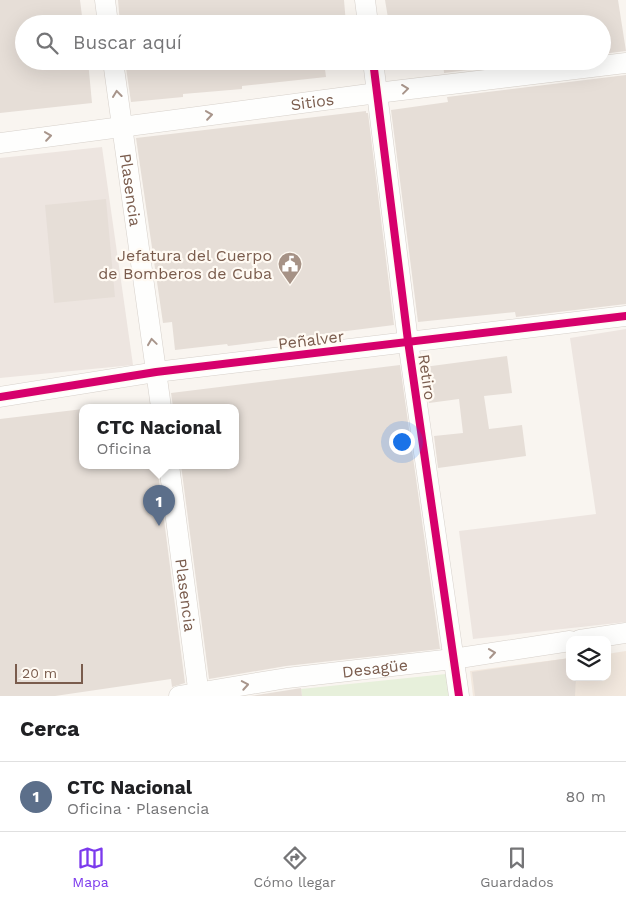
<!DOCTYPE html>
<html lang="es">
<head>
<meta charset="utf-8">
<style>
	:root { --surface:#fff; --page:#f2f2f2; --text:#202124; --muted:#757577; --line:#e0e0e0; --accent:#7c3aed }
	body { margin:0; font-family:"Work Sans",sans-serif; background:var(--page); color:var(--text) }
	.controls { position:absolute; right:15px; bottom:15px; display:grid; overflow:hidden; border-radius:10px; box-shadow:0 5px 20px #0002 }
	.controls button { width:45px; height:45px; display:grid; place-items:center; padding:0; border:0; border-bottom:1px solid var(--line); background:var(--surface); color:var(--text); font:25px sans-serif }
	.scale { position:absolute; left:15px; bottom:12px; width:68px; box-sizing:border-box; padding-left:5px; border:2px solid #7a5c4d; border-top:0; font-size:14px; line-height:18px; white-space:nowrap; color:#7a5c4d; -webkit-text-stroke:4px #fffaf3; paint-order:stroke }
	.you { position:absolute; left:401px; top:441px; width:18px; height:18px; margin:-12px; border:4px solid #fff; border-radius:50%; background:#1a73e8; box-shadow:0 0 0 8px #1a73e833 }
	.badge { display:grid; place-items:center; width:32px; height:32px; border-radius:50%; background:var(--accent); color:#fff; font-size:16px; font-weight:700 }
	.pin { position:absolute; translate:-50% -41px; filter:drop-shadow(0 1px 2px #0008) }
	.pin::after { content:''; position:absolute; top:26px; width:18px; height:15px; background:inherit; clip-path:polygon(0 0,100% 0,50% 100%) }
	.popup { position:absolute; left:79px; top:404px; width:160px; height:65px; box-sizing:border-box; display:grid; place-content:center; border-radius:10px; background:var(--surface); filter:drop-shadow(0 1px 4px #0005); font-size:16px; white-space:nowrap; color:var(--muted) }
	.popup b { font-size:19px; color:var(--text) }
	.popup::after { content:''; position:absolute; left:50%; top:100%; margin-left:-10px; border:10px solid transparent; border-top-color:var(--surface) }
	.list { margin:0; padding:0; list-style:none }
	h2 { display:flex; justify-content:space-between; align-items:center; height:65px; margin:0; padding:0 20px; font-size:21px }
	h2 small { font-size:16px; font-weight:400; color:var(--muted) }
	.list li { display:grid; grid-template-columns:32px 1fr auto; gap:15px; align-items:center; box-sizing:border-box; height:70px; padding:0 20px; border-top:1px solid var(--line) }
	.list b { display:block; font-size:19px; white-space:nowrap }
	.list p { margin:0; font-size:16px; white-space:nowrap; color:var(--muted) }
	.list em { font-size:16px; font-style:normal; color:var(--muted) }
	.icon { flex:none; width:28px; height:28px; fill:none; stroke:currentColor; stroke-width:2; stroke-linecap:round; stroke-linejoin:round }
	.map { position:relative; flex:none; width:626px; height:696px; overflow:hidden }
	.search { position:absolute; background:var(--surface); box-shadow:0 5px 20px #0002; left:15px; right:15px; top:15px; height:55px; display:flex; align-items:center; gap:12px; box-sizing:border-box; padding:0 18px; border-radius:28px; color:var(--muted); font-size:19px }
	.sheet { height:135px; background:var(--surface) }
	nav { display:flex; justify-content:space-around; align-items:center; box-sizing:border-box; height:70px; border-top:1px solid var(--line); background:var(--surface); font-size:14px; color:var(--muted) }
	nav a { display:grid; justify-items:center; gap:2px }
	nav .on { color:var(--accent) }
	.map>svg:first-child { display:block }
	.residential { fill:#f2e8de }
	.industrial { fill:#ede5e0 }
	.green { fill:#e7f0db }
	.building { fill:#e6ded7 }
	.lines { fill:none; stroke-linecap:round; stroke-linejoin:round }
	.street-casing { stroke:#d7d1cb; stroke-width:21 }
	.street { stroke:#fefefd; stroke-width:20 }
	.cycleway-casing { stroke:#fffaf3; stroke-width:11 }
	.cycleway { stroke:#d6006c; stroke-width:8 }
	.oneway { stroke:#a8958b }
	.labels { text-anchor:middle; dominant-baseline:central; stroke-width:4.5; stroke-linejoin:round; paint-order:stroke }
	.street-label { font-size:16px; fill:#7a5c4d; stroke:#fffaf3 }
	.poi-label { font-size:16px; fill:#7a5c4d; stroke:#fffaf3; text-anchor:end }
</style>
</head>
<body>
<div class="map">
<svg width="626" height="696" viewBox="0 0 626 696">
	<rect width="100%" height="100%" fill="#f9f5f0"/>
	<polygon class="residential" points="626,651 626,696 473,696 470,671 570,658 570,677 607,677 607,654"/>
	<g class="industrial">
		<polygon points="102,147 133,365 0,378 0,158"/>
		<polygon points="626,329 626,622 473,639 459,531 596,514 570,338"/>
	</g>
	<polygon class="green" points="446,674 449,696 302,696 301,689"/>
	<g class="building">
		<polygon points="0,0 80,0 83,24 24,24 24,61 88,61 92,103 0,113"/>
		<polygon points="118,0 344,0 346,24 120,24"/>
		<polygon points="385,0 618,0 626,51 602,54 602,24 389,24"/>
		<polygon points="125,61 324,61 326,77 242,86 242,89 183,94 183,97 131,102"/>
		<polygon points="443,61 541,61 444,73"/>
		<polygon points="626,75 626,304 516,317 515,312 418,322 391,110 448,102 447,97"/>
		<polygon points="366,111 366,113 368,113 394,325 228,346 227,344 175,350 172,322 163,323 136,138"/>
		<polygon points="106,199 115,297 54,303 45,205"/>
		<polygon points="507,356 512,393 484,396 489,429 522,425 526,456 438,468 434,436 463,433 459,399 429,403 424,367"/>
		<polygon points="400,365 440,649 286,666 209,679 181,465 235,465 235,407 173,407 171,393"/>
		<polygon points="83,409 83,465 157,465 185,683 172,687 171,679 55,696 0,696 0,419"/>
		<polygon points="570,658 570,677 576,677 575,696 475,696 472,672"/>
		<polygon points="301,688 302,696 251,696 289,690"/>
	</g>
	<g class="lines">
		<defs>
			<g id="street">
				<polyline points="105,0 108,24"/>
				<polyline points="365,0 368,24"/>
				<path id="s1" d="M113,61L161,407"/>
				<polyline points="373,61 408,341 459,696"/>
				<path id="s2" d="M0,143L377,93L626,63"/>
				<polyline points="0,397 156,372 626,316"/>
				<path id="s3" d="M169,465L199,696"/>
				<polyline points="580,640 626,633"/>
				<path id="s4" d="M179,696L287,678L453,659L570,641"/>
			</g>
		</defs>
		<use href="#street" class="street-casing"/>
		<use href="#street" class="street"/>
		<defs>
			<g id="cycleway">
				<polyline points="373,61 408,341 459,696"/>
				<polyline points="0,397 156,372 626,316"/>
			</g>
		</defs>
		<use href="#cycleway" class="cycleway-casing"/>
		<use href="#cycleway" class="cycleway"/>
	</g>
	<defs><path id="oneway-chevron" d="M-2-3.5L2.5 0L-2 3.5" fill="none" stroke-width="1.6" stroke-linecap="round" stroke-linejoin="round" transform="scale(1.25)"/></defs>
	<g class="oneway">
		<use href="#oneway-chevron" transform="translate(405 89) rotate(-7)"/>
		<use href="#oneway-chevron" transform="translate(117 94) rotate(-97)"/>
		<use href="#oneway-chevron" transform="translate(209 115) rotate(-8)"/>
		<use href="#oneway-chevron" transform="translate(48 136) rotate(-8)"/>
		<use href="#oneway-chevron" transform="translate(152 342) rotate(-98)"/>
		<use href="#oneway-chevron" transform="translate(492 653) rotate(-8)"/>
		<use href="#oneway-chevron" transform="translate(245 685) rotate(-10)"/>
	</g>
	<defs>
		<symbol id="civic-pin" viewBox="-11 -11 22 30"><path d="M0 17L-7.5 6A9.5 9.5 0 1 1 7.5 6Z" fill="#a69286" stroke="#fffaf3"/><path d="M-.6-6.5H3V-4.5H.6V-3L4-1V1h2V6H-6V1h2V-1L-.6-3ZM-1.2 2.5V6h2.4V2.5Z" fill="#fff"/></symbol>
	</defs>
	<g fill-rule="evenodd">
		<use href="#civic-pin" x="276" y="250" width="28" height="38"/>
	</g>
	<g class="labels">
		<g class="street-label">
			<text stroke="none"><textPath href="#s2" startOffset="315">Sitios</textPath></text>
			<text stroke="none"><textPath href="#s1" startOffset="130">Plasencia</textPath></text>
			<text transform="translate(311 340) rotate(-7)">Peñalver</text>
			<text transform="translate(427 377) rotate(82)">Retiro</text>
			<text stroke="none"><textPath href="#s3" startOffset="131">Plasencia</textPath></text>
			<text stroke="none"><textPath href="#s4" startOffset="198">Desagüe</textPath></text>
		</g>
		<g class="poi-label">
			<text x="272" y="255">Jefatura del Cuerpo<tspan x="272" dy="18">de Bomberos de Cuba</tspan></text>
		</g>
	</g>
</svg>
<div class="controls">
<button><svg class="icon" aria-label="layers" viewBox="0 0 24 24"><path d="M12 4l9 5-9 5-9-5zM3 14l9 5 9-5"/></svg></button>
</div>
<div class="scale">20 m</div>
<div class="you"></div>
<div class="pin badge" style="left:159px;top:526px;background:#5c6f8a">1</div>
<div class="popup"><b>CTC Nacional</b>Oficina</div>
<div class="search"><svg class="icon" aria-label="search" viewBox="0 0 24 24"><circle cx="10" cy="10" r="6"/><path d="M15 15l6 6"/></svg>Buscar aquí</div>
</div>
<section class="sheet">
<h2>Cerca<small></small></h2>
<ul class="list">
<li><span class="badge" style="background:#5c6f8a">1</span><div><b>CTC Nacional</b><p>Oficina · Plasencia</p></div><em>80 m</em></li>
</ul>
</section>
<nav>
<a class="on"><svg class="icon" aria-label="map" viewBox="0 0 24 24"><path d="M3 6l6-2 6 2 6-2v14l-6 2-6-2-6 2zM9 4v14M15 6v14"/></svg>Mapa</a>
<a><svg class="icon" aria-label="directions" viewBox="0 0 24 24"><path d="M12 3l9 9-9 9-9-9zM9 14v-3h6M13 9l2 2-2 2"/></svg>Cómo llegar</a>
<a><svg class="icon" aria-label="saved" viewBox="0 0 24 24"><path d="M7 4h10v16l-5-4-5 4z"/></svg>Guardados</a>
</nav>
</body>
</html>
